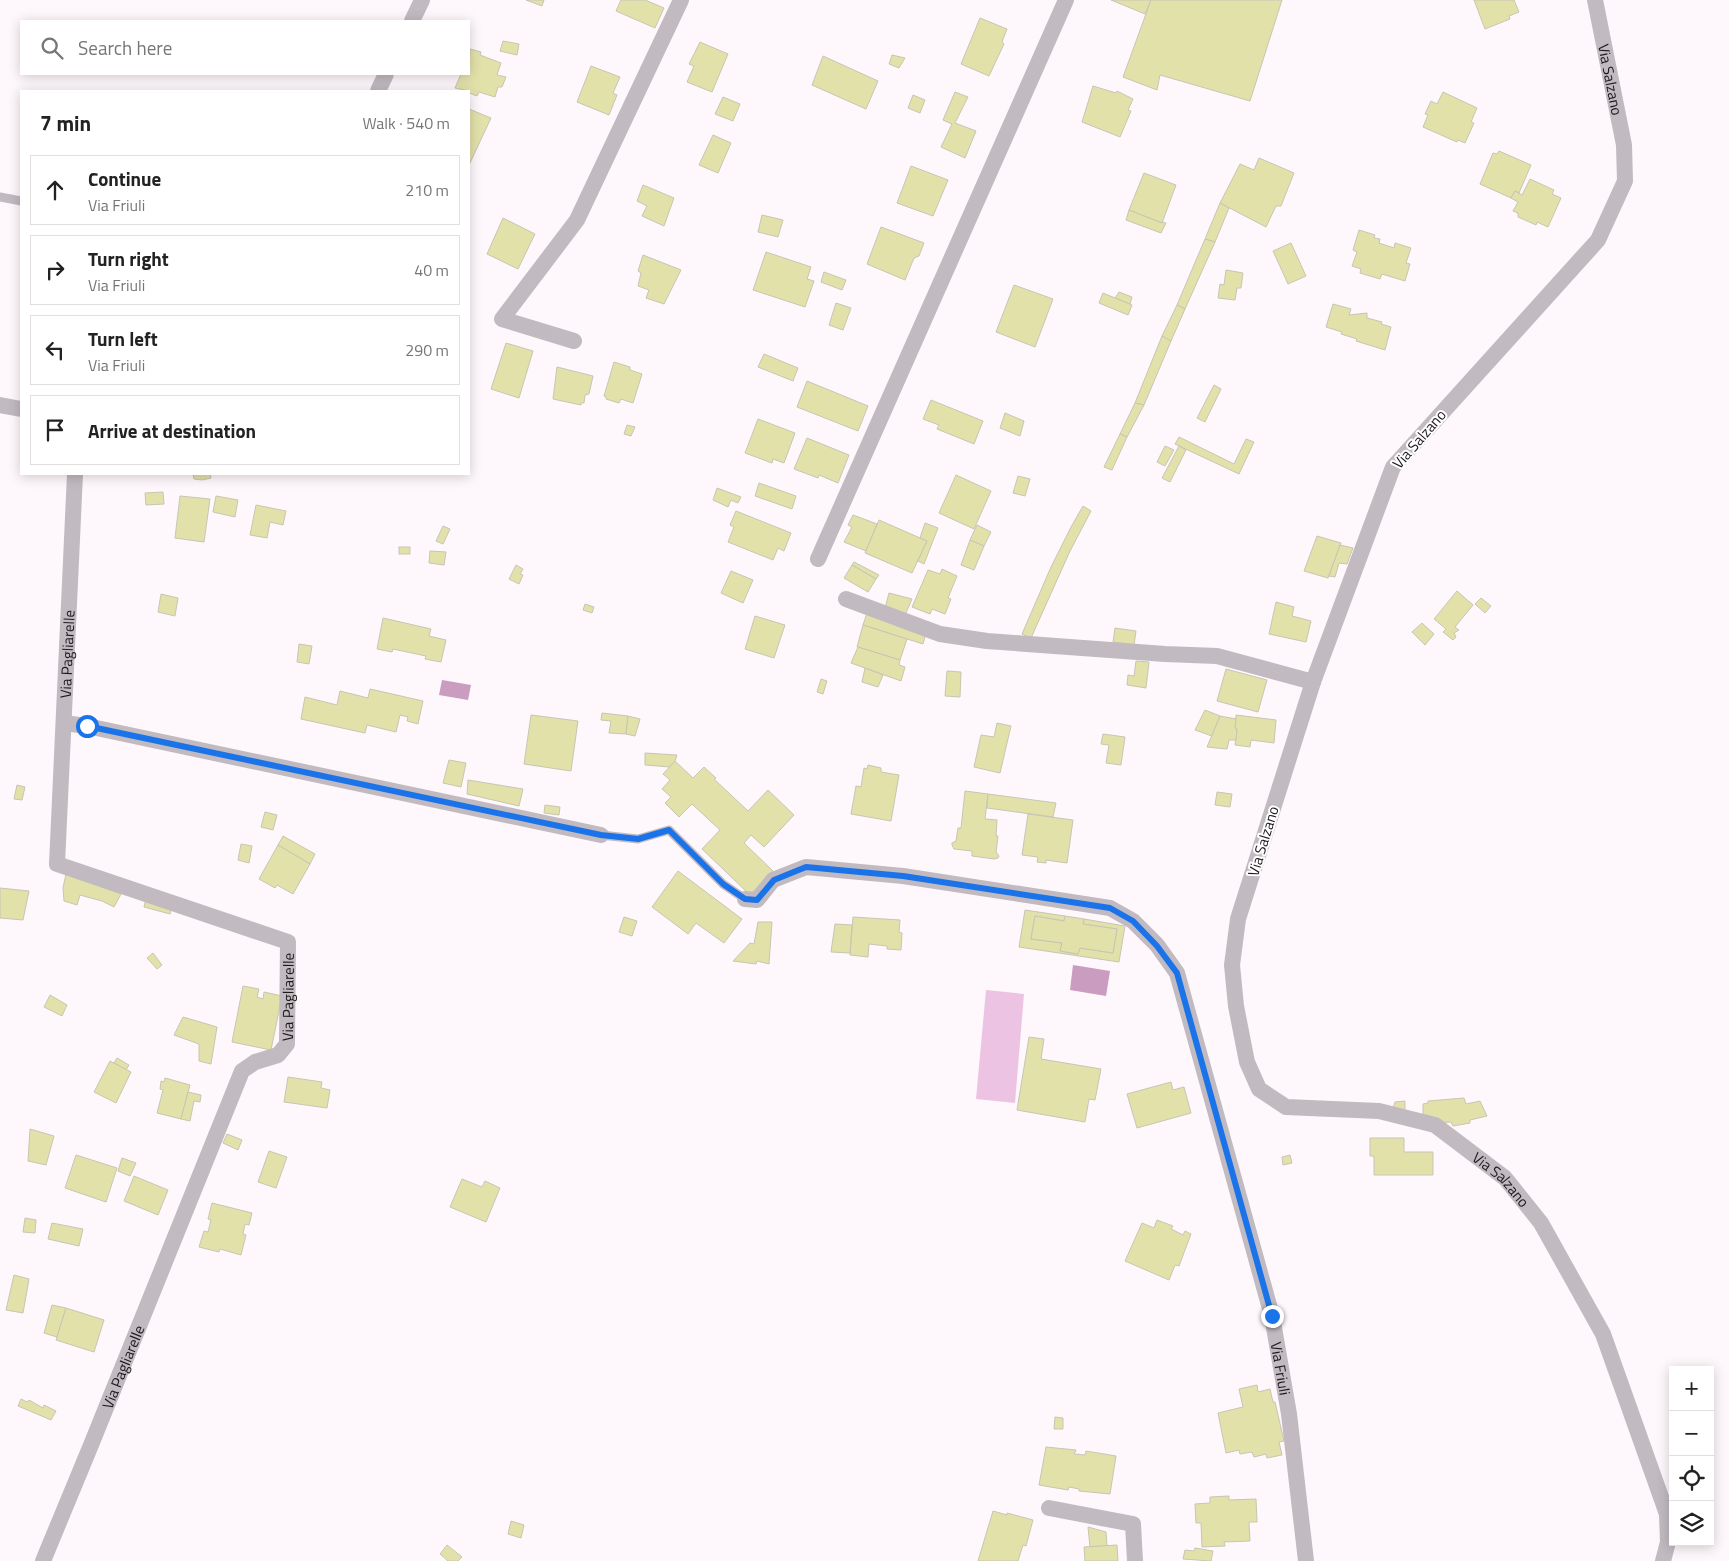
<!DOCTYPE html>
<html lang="en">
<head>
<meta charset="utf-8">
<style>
	:root { --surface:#fff; --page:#f2f2f2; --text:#222; --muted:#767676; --line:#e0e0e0 }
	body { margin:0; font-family:"Titillium Web",sans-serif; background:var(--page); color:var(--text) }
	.controls { position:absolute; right:15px; bottom:15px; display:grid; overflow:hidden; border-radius:0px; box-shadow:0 2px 12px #0003 }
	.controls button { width:45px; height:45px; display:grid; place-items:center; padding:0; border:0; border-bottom:1px solid var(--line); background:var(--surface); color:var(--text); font:25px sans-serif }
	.stop { position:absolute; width:15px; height:15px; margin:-11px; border:4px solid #1a73e8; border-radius:50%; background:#fff }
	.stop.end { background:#1a73e8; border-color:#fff; box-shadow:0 1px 5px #0008 }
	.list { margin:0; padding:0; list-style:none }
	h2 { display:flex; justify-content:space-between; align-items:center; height:65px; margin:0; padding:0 20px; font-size:21px }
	h2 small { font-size:16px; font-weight:400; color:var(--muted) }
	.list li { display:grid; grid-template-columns:32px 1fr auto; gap:15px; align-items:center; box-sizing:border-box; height:70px; margin:0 10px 10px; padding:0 10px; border:1px solid var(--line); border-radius:0px }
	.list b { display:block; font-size:19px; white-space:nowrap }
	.list p { margin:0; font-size:16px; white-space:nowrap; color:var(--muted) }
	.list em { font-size:16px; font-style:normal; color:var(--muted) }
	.icon { flex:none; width:28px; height:28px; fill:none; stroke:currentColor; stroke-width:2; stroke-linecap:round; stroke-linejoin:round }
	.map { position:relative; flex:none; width:1729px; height:1561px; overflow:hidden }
	.search { position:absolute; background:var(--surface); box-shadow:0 2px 12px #0003; left:20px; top:20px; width:450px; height:55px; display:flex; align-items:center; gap:12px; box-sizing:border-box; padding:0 18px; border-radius:0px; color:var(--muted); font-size:19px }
	.panel { position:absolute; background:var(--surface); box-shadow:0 2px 12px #0003; left:20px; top:90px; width:450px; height:385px; border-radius:0px }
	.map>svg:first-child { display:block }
	.green { fill:#edc3e4 }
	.water { fill:#c99cc0 }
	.building { fill:#e3e1aa; stroke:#c6c6b3 }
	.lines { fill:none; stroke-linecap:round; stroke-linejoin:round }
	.lane { stroke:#c1bac0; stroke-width:9 }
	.street { stroke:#c1bac0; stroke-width:16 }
	.route { stroke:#1a73e8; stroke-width:6 }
	.labels { text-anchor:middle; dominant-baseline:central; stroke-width:4; stroke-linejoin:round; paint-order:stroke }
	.street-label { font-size:15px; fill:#1f191d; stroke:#fff }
</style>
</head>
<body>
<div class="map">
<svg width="1729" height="1561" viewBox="0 0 1729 1561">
	<rect width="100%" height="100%" fill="#fef7fc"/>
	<polygon class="green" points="986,990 1024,994 1015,1103 976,1099"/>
	<g class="water">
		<polygon points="442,680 471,685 468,700 439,695"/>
		<polygon points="1073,965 1110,971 1106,996 1070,990"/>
	</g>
	<g class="building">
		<polygon points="526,0 544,0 542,6"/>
		<polygon points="621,0 645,0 664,8 655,28 616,11"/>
		<polygon points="1111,0 1151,0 1145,14"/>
		<polygon points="1151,0 1282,0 1250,101 1160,75 1157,90 1123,77"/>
		<polygon points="1474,0 1514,0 1519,12 1509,16 1510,19 1485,29"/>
		<polygon points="980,18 1007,29 1002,42 1004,44 989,76 961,64"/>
		<polygon points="503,41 519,44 517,55 500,51"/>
		<polygon points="700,42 728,54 712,92 687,82 694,66 689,64"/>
		<polygon points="470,49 481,52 480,55 501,63 497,75 506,77 502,87 498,87 495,97 479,92 477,96 469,93 469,91 455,88 461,74 469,74"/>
		<polygon points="892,55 905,58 899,68 889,64"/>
		<polygon points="823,56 878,81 866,109 812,85"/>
		<polygon points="591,66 620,77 613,93 617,95 609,115 577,102"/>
		<polygon points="1093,86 1116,93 1117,91 1133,99 1128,110 1131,111 1120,137 1082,122"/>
		<polygon points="955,92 968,97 955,123 976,131 965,158 941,147 952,124 943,120"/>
		<polygon points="1443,92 1477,108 1471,122 1474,123 1465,143 1458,140 1457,142 1423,127 1428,115 1425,114 1431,101 1437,104"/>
		<polygon points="913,95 925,100 920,113 908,108"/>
		<polygon points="723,97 740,104 733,121 715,114"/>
		<polygon points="469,109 491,118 469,165"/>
		<polygon points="713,135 731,143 718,173 699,165"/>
		<polygon points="1499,151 1531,165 1519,193 1515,191 1511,198 1480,184 1493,153 1497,154"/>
		<polygon points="1259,158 1294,173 1281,206 1276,206 1266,227 1220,203 1240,164 1254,170"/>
		<polygon points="911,166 948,180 933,216 897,203"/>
		<polygon points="1144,173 1176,185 1162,223 1129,210"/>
		<polygon points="1530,179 1554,190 1552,194 1561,198 1548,227 1537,222 1536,225 1518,217 1518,213 1513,211 1518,202 1511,198 1515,191 1522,195"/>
		<polygon points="643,185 674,198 664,226 642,216 647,206 637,201"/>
		<polygon points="1220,203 1229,208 1215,242 1205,239"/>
		<polygon points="1129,210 1162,223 1162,222 1166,223 1161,233 1126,220"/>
		<polygon points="762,215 783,220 778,237 758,232"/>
		<polygon points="503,218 535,234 518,269 487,254"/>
		<polygon points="881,227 924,243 919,256 914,258 905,280 867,264"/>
		<polygon points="1359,230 1375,235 1374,238 1380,239 1379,243 1394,248 1395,243 1411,248 1406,263 1410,264 1405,281 1382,274 1380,279 1360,273 1361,269 1352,266 1357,252 1353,250"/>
		<polygon points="1205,239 1215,242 1185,309 1177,305"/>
		<polygon points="1291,243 1306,276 1288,284 1273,251"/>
		<polygon points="766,252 811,267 807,279 814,281 805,307 753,290"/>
		<polygon points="643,255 681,270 664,304 646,298 649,290 638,286 641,273 638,271"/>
		<polygon points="1226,270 1243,273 1241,288 1237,288 1235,300 1218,298 1220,284 1224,285"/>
		<polygon points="824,272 846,280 842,290 821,282"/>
		<polygon points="1014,285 1053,299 1035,347 996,332"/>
		<polygon points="1119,292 1132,297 1130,304 1115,298"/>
		<polygon points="1103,293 1132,305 1128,315 1099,303"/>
		<polygon points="836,303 851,308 843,330 829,325"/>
		<polygon points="1333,304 1351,309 1349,315 1367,313 1367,318 1382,322 1381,324 1391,327 1385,350 1356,341 1357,339 1341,334 1342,332 1326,327"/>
		<polygon points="1177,305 1185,309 1171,341 1162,336"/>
		<polygon points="1162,336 1171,341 1144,405 1135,403"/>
		<polygon points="506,343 533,351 519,398 491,389"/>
		<polygon points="764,354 798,368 793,381 758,367"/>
		<polygon points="614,362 630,367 630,370 642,374 633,403 621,399 619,403 606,399 606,397 604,396"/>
		<polygon points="557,367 593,376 589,394 585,395 584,403 581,403 581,405 553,399"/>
		<polygon points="807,381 868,406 858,431 797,407"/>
		<polygon points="1214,385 1221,389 1205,422 1197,418"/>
		<polygon points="931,400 983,421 974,444 937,429 939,425 923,419"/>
		<polygon points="1135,403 1144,405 1127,437 1120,434"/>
		<polygon points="1005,413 1024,421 1020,436 1000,428"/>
		<polygon points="758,419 795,433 784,463 773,459 772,463 745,453"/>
		<polygon points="627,425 635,427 631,436 624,434"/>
		<polygon points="1120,434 1127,437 1112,470 1104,467"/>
		<polygon points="1179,437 1234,464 1246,439 1254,442 1239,474 1175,444"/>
		<polygon points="807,438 849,455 838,483 819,475 818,478 794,469"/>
		<polygon points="1165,446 1174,450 1165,466 1157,462"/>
		<polygon points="1179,446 1186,450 1170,482 1162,478"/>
		<polygon points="193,474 210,474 211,478 202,480 194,479"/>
		<polygon points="956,475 991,491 974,529 939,513"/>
		<polygon points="1018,476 1030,479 1025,496 1013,493"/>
		<polygon points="759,483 796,496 792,509 755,496"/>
		<polygon points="717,488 741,497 738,503 731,500 728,507 713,500"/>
		<polygon points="163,492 164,504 146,505 145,493"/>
		<polygon points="180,496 210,499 204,542 175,538"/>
		<polygon points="216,496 238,500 235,517 213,512"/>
		<polygon points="256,505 286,511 283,525 270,522 267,538 250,535"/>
		<polygon points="1083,506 1091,511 1070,551 1031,638 1022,634 1051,567 1071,527"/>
		<polygon points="736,511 791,533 784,551 778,548 773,560 728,542 734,527 730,525"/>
		<polygon points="853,515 877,524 866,551 844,542 852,527 848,525"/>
		<polygon points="879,520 927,541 912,573 865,553"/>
		<polygon points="925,523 938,528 924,564 918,561 927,541 920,538"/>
		<polygon points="977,525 991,532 984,546 970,540"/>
		<polygon points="443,526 450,529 443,544 436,541"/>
		<polygon points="1317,536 1341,543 1328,578 1304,571"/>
		<polygon points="970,540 984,546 974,570 961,565"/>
		<polygon points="1340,545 1353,548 1347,564 1339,563 1335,577 1329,576"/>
		<rect x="399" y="547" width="11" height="7"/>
		<polygon points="430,551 446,552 444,565 429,563"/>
		<polygon points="854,562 879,575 876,579 852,565"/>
		<polygon points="516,565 523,569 520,574 523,575 519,584 509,579"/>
		<polygon points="852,565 876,579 868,592 844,578"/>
		<polygon points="942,569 957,576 948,598 951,599 945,614 932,609 930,614 912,607 928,570 940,574"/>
		<polygon points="731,571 753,580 743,603 721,593"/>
		<polygon points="1457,591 1473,605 1455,627 1459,630 1454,633 1456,637 1453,640 1443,632 1446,629 1434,619"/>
		<polygon points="889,593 912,599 905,615 885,608"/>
		<polygon points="161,594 178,598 175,616 158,612"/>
		<polygon points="1481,598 1491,606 1485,613 1475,604"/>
		<polygon points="1276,602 1294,607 1292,616 1311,621 1306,642 1269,634"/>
		<polygon points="585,604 594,607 592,613 583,610"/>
		<polygon points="867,613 926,633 923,644 863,625"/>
		<polygon points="755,616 785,625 774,658 745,649"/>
		<polygon points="383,618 431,629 429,636 446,640 441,662 425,659 426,656 393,649 392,652 377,649"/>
		<polygon points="1422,623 1434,634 1425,645 1412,632"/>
		<polygon points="863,625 907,639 900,660 857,647"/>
		<polygon points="1115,628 1136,631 1134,645 1113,642"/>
		<polygon points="299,644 312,646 309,664 297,662"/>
		<polygon points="858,647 900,660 899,665 905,667 901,681 851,663"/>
		<polygon points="1136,661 1149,662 1146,688 1127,685 1128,675 1134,676"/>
		<polygon points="865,668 883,675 878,687 862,682"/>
		<polygon points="1226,669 1267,680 1258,712 1217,701"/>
		<polygon points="947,671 961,672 960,697 945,696"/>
		<polygon points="821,679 827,681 823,694 817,692"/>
		<polygon points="370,689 423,701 418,724 407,721 408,717 400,715 396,732 367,725 365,733 301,719 305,697 337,705 340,691 368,698"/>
		<polygon points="1205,710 1220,716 1212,736 1195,730"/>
		<polygon points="602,713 628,716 626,734 609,733 611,721 601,720"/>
		<polygon points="531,715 578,721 571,771 524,764"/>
		<polygon points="1236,715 1276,720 1274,743 1251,740 1250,747 1235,745 1237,729 1235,728"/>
		<polygon points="628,716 640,719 635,736 626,734"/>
		<polygon points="1220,716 1236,719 1235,728 1237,729 1236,740 1229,740 1227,749 1207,747"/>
		<polygon points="997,723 1011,726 1000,773 974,767 981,735 994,737"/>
		<polygon points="1103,734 1125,737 1121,765 1106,763 1109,745 1101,744"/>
		<polygon points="645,753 677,755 675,761 670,767 645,765"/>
		<polygon points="449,760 466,763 461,787 443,783"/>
		<polygon points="675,761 693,778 704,767 716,778 714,779 748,811 768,790 794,815 764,847 751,835 744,843 773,871 750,895 702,849 720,830 692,804 679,817 665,803 671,797 662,789 670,780 663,774"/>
		<polygon points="868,765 881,768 881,772 899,775 891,821 851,814 856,786 861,787 864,768 867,769"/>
		<polygon points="468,780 523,789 519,806 467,794"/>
		<polygon points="17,785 25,787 22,800 14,799"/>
		<polygon points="965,791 988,794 985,819 997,820 996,836 998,836 996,852 999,856 998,858 994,859 972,856 972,851 954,849 952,845 952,843 956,841 958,828 961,828"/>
		<polygon points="1217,792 1232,794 1230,807 1215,805"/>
		<polygon points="988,794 1056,803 1053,817 987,808"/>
		<polygon points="545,805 560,807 559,815 544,813"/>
		<polygon points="265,812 277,815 273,830 261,827"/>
		<polygon points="1028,814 1073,820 1067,863 1046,860 1046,863 1037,862 1038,857 1022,855"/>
		<polygon points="283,836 315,854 310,864 278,845"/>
		<polygon points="241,844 252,846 249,863 238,860"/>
		<polygon points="278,845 310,864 293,894 277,885 275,888 259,879"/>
		<polygon points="678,871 742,919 724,943 696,923 688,934 652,907"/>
		<polygon points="66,874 121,894 114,907 102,901 80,895 77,905 64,901 63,888"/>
		<polygon points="0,888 29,891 23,920 0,918"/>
		<polygon points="146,899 172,907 170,914 144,907"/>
		<polygon points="1025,910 1065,916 1064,921 1035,916 1031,939 1062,943 1060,951 1078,954 1080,948 1113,953 1117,929 1083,924 1084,919 1125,926 1119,962 1019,947"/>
		<polygon points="1035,916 1064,921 1065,916 1084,919 1083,924 1117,929 1113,953 1080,948 1078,954 1060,951 1062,943 1031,939"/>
		<polygon points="624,917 637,921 632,936 619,932"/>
		<polygon points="853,917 900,920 899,932 902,933 901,950 887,949 887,946 869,944 868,957 850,955"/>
		<polygon points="758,922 772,922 769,964 757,961 756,964 733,961 750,943 754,944"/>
		<polygon points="835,924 852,925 850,953 831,952"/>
		<polygon points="153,953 162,965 157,969 147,958"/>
		<polygon points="243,986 259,989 257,997 263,999 264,992 282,996 271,1050 232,1042"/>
		<polygon points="50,995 67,1005 62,1016 44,1007"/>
		<polygon points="183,1017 217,1027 211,1064 199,1061 199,1044 174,1035"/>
		<polygon points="1029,1037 1044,1039 1041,1059 1101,1069 1095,1100 1089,1099 1085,1122 1017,1110"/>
		<polygon points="117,1058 129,1065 126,1070 114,1063"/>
		<polygon points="110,1061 131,1072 116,1103 94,1092"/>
		<polygon points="288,1077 322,1082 321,1088 330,1090 327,1108 284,1102"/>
		<polygon points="165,1078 190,1085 181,1119 157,1113 163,1090 160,1089 161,1081 164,1082"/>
		<polygon points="1171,1082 1173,1090 1184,1087 1191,1113 1137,1128 1127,1094"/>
		<polygon points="188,1092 201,1095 200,1102 194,1101 190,1121 181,1119"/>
		<polygon points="1464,1098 1466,1104 1480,1101 1487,1116 1470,1120 1470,1123 1453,1126 1451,1122 1436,1123 1423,1120 1423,1104 1428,1103 1428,1101"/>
		<polygon points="1405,1101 1405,1111 1393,1108 1395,1102"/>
		<polygon points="30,1129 54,1136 46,1165 28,1161"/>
		<polygon points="227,1134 242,1140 238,1150 223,1143"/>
		<polygon points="1370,1138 1404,1138 1404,1152 1433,1152 1433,1175 1374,1175 1374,1156 1370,1156"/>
		<polygon points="269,1151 287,1157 276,1188 258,1182"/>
		<polygon points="76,1155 117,1168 106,1202 65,1188"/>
		<polygon points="1290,1155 1292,1163 1283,1165 1282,1157"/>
		<polygon points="122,1158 136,1163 130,1176 118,1171"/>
		<polygon points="134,1176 168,1190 158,1215 124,1201"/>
		<polygon points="462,1179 482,1187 485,1181 500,1188 486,1222 450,1207"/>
		<polygon points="212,1203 252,1213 249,1225 245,1224 243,1234 246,1235 241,1255 220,1249 219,1252 199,1247 204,1231 208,1232 211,1220 208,1219"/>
		<polygon points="25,1218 36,1220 35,1233 23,1232"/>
		<polygon points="1157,1220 1173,1226 1171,1229 1183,1235 1185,1231 1191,1234 1179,1266 1175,1265 1169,1280 1125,1261 1142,1223 1154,1228"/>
		<polygon points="52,1223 83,1229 79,1246 48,1239"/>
		<polygon points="14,1275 29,1279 23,1313 6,1310"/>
		<polygon points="52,1305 66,1308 57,1337 44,1333"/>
		<polygon points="66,1308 104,1320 94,1352 56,1340"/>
		<polygon points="1257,1385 1258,1392 1270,1389 1273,1402 1275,1402 1284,1441 1279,1442 1282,1455 1267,1458 1266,1454 1254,1457 1252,1452 1240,1454 1239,1450 1226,1453 1218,1413 1243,1407 1239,1389"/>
		<polygon points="21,1399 27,1402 29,1400 43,1408 44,1405 56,1411 51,1420 18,1406"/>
		<polygon points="1055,1417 1063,1418 1063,1429 1054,1429"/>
		<polygon points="1046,1447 1076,1450 1074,1454 1085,1455 1086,1451 1116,1456 1110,1494 1079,1491 1079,1489 1069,1487 1068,1490 1039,1485"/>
		<polygon points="1229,1496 1229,1500 1256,1499 1257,1522 1249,1522 1250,1541 1224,1542 1225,1546 1202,1547 1201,1523 1196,1523 1195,1504 1210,1503 1210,1497"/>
		<polygon points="993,1511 1007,1515 1007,1513 1033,1520 1026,1546 1023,1545 1018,1561 978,1561"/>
		<polygon points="511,1521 524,1525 521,1538 508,1534"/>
		<polygon points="1088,1527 1106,1532 1107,1546 1090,1547"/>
		<polygon points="447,1545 462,1557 458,1561 448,1561 440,1554"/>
		<polygon points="1117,1545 1118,1561 1085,1561 1084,1547"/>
		<polygon points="1195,1548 1213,1551 1211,1561 1183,1559 1185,1550 1194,1551"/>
	</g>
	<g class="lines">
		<g class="lane">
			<polyline points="0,197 21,201"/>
			<polyline points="601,835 638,839 669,830 723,884 745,899"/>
		</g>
		<g class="street">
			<path id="s1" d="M1595,0L1624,145L1625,181L1598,240L1393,467L1313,682L1238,919L1232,965L1236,1006L1247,1062L1259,1089L1286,1107L1379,1111L1435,1125L1505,1178L1541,1223L1603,1334L1667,1514L1668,1542L1663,1561"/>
			<polyline points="412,21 422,0"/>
			<polyline points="378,91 386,74"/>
			<polyline points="574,341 502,319 577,220 681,0"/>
			<polyline points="0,405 21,409"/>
			<polyline points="818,559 1066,0"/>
			<polyline points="846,599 940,634 987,641 1165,654 1217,656 1313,682"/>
			<polyline points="64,723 87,726 601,835"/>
			<path id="s2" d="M745,899L757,900L773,880L806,867L903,876L1110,908L1133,921L1157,945L1177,973L1272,1316L1289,1414L1306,1561"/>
			<polyline points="1049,1508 1133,1524 1135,1561"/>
			<path id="s3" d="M43,1561L91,1445L242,1071L255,1062L278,1055L287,1044L288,942L57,864L75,474"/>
		</g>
	</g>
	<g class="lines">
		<polyline class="route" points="87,726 601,835 638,839 669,830 723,884 745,899 757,900 774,880 806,867 903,876 1110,908 1133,921 1157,946 1177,973 1272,1316"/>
	</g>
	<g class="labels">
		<g class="street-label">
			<text stroke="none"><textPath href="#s1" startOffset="81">Via Salzano</textPath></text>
			<text transform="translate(1419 439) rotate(-49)">Via Salzano</text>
			<text stroke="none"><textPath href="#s3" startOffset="1139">Via Pagliarelle</textPath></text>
			<text transform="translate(1263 841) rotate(-73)">Via Salzano</text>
			<text stroke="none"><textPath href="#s3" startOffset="630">Via Pagliarelle</textPath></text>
			<text stroke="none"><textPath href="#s1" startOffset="1476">Via Salzano</textPath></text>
			<text stroke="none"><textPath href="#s3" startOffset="210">Via Pagliarelle</textPath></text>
			<text stroke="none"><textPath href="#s2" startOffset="884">Via Friuli</textPath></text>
		</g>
	</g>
</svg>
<div class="controls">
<button>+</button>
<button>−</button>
<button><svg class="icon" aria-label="locate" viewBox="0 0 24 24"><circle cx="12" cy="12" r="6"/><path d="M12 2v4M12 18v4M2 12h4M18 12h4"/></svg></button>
<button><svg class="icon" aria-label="layers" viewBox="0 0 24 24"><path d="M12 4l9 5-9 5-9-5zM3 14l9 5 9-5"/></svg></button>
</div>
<div class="stop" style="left:87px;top:726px"></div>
<div class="stop end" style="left:1272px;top:1316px"></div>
<div class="search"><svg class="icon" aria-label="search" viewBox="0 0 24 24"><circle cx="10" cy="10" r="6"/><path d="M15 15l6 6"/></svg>Search here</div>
<section class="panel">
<h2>7 min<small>Walk · 540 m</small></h2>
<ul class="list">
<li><svg class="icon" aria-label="ahead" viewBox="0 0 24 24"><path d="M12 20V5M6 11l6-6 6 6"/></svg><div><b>Continue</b><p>Via Friuli</p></div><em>210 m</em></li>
<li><svg class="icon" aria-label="right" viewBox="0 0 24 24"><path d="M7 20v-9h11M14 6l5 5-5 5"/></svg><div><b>Turn right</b><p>Via Friuli</p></div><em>40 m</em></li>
<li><svg class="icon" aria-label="left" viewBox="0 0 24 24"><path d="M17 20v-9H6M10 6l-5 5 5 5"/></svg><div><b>Turn left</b><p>Via Friuli</p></div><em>290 m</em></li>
<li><svg class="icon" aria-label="arrive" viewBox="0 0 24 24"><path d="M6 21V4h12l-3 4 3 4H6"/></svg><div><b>Arrive at destination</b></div></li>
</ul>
</section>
</div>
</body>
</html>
